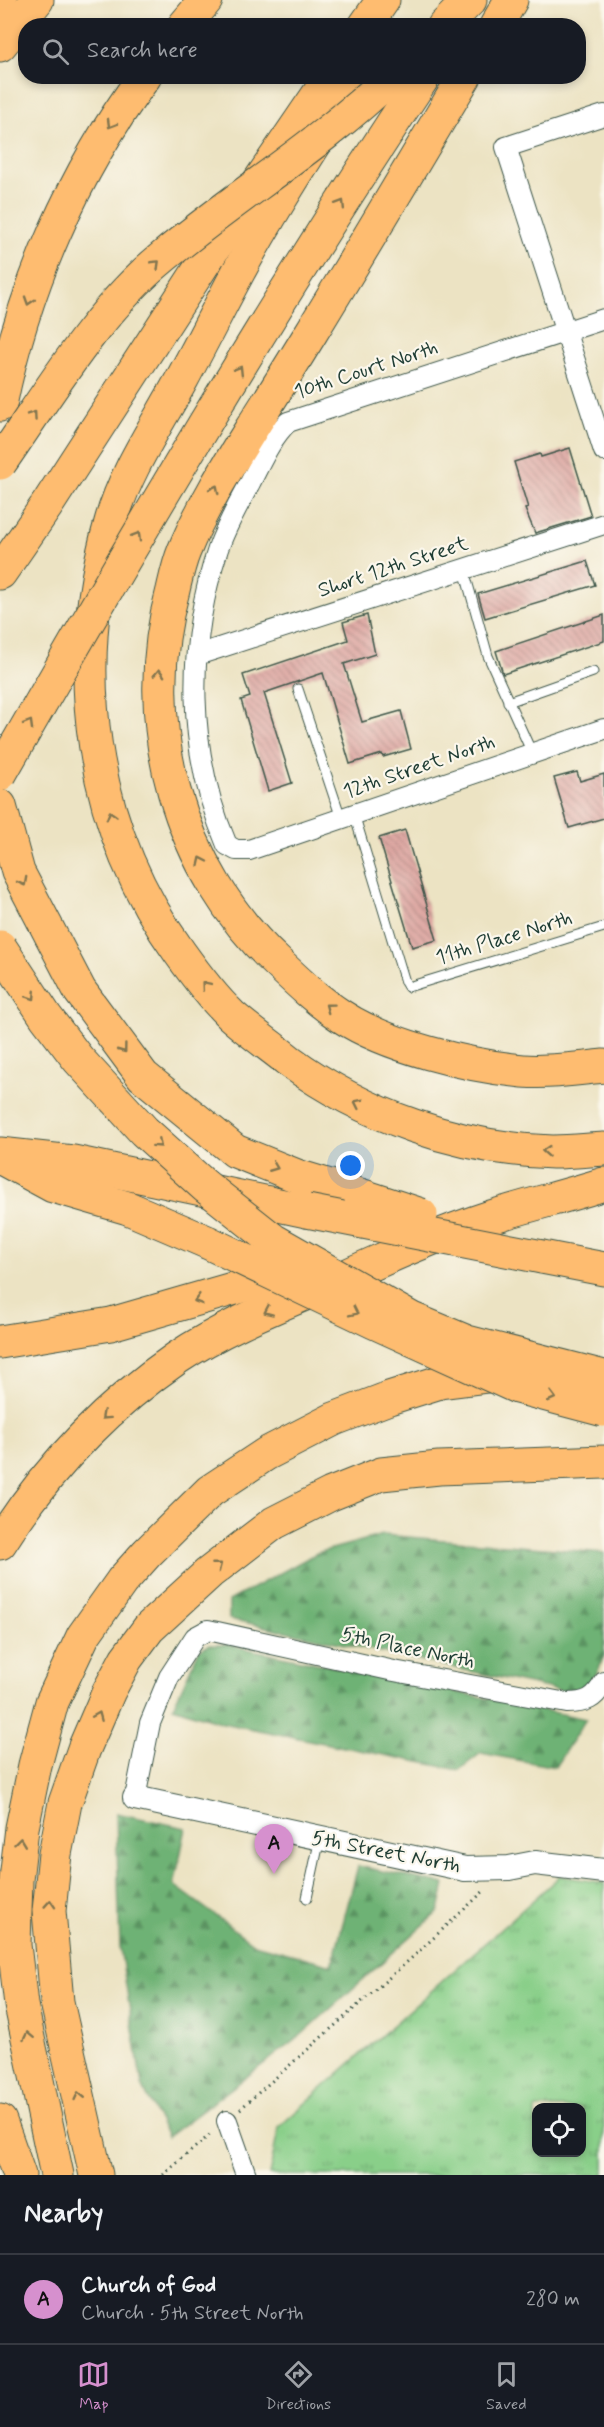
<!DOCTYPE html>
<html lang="en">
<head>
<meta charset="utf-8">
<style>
	:root { --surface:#171b24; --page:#242831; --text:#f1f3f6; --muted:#9ea1a6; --line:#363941; --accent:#d690ce }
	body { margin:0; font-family:Mynerve,sans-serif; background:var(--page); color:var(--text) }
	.controls { position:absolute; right:18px; bottom:18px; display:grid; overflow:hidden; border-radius:12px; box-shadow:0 3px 9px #0003 }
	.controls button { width:54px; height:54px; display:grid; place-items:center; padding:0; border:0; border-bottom:2px solid var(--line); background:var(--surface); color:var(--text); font:30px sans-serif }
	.you { position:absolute; left:351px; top:1166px; width:21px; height:21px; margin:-15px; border:4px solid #fff; border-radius:50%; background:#1a73e8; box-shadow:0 0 0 9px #1a73e833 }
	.badge { display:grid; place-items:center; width:39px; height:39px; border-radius:50%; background:var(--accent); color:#111; font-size:20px; font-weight:700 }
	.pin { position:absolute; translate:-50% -50px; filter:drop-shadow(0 2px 3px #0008) }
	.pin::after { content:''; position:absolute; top:32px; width:21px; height:18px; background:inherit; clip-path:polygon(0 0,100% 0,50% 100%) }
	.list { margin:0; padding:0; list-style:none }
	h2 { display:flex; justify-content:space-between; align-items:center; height:78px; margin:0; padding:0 24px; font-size:26px }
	h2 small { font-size:20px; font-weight:400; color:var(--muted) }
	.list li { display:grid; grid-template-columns:39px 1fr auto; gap:18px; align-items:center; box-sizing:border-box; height:90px; padding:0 24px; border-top:2px solid var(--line) }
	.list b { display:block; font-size:22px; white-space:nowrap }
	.list p { margin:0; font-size:20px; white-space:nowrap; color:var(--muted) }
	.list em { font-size:20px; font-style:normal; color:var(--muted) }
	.icon { flex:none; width:33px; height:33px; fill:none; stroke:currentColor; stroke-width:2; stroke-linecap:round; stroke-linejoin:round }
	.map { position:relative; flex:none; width:604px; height:2175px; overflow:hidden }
	.search { position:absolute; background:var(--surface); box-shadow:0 3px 9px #0003; left:18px; right:18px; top:18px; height:66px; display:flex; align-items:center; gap:15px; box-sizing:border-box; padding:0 21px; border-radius:24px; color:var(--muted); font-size:22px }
	.sheet { height:168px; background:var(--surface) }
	nav { display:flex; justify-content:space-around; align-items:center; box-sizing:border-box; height:84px; border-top:2px solid var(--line); background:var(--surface); font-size:16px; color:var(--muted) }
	nav a { display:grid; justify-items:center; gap:3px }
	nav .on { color:var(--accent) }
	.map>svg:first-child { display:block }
	.grass { fill:url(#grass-tufts); stroke:#54865e; stroke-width:1.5; fill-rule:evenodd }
	.forest { fill:url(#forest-firs); stroke:#467854; stroke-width:1.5 }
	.building { fill:url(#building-back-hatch) }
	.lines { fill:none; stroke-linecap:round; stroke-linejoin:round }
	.service-casing { stroke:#3e5649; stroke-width:11 }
	.minor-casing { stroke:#3e5649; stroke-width:22 }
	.tertiary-casing { stroke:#3e5649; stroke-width:26 }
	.motorway-casing { stroke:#3e5649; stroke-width:35 }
	.path { stroke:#3e5649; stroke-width:3; stroke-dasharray:1.5 4.5; stroke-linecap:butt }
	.service { stroke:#fff; stroke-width:9 }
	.minor { stroke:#fff; stroke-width:20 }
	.tertiary { stroke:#fff; stroke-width:24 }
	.motorway { stroke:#febc70; stroke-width:33 }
	.motorway-bridge-casing { stroke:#3e5649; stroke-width:35; stroke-linecap:butt }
	.motorway-bridge { stroke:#febc70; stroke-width:33 }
	.oneway { stroke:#83764f }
	.labels { text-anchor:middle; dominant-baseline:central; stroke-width:4.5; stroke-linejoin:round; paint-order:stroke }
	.street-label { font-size:21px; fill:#1f3d34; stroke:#fbf7ec }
</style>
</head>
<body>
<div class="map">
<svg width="604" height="2175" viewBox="0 0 604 2175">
	<defs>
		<pattern id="grass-tufts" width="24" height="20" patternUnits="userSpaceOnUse" patternTransform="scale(1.5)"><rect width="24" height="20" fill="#89cf89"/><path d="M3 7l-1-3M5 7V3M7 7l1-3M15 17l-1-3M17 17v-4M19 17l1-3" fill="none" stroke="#6fa971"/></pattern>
		<pattern id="forest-firs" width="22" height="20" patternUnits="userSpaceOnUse" patternTransform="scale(1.5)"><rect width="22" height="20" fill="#6eb275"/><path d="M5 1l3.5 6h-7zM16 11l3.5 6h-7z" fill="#5a9261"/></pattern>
		<pattern id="building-back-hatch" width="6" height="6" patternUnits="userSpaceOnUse" patternTransform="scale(1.5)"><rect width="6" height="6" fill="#dda5a0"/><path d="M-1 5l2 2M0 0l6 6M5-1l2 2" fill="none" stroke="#b38883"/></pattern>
	</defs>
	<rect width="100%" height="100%" fill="#fbf7ec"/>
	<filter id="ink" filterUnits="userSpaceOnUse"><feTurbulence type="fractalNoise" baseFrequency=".0167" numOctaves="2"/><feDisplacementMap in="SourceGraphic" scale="12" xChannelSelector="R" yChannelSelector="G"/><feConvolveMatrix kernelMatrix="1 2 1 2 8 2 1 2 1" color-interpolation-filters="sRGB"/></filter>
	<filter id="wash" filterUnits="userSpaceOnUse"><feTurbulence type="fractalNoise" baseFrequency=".008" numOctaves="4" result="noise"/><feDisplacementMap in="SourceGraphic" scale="24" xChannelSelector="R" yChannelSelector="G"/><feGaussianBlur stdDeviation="1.35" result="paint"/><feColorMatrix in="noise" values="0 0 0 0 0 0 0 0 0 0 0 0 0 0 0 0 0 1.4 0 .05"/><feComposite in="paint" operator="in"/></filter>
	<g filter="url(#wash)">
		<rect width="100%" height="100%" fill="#ece3c3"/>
		<path class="grass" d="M560,1876L604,1883V2175H269L279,2127ZM536,2108H582V2152H536Z"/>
		<g class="forest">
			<polygon points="383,1535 604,1553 604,1655 598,1671 587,1688 571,1693 229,1619 229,1601 317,1553"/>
			<polygon points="209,1645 228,1645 586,1719 555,1767 481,1753 459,1770 223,1723 173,1707 199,1650"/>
			<polygon points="116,1813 186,1828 174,1885 254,1944 332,1965 358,1866 445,1884 439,1911 299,2037 167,2137 142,2085 120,1948"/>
		</g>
		<g id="blocks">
			<g class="building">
				<polygon points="570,448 591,516 535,533 525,509 528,508 514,462 540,454 541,457"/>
				<polygon points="587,561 595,585 485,618 478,594"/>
				<polygon points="367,615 375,654 344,664 362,722 401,711 411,749 383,757 382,754 350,764 323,673 264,693 292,783 268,791 241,700 250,697 243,675 348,640 343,622"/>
				<polygon points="604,615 604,641 503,674 496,651"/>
				<polygon points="577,772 580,781 604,774 604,818 569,828 554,778"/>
				<polygon points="405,830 437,940 412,947 379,838"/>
			</g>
		</g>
	</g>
	<g filter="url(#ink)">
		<use href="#blocks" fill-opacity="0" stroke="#3e5649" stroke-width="1.5"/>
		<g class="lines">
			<defs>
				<g id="service">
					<polyline points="464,570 488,656 532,753"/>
					<polyline points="298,689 341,818"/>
					<polyline points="508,702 593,672"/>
					<polyline points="354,814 405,982 408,987 604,927"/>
					<polyline points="307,1898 320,1838"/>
				</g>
				<g id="minor">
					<polyline points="604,115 506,147 604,451"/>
					<path d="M604,319L288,422C271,438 261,462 250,483C238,505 226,526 218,549C186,645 187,752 227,845L236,850H249L604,729"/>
					<polyline points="197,655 604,524"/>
					<path d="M135,1798L150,1723L169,1677L195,1637L208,1630L394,1671L567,1703C586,1703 595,1699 604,1682"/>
					<polyline points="227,2121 246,2175"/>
				</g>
				<polyline id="tertiary" points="135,1798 465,1869 509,1868 535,1863 604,1871"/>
				<g id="motorway">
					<polyline points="0,6 0,0"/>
					<polyline points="184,26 206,0"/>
					<polyline points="365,26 383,0"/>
					<polyline points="444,26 470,0"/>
					<polyline points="496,26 511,0"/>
					<polyline points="0,45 37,0"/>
					<path d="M358,76C328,124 297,170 269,218C237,270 211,326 182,379C157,425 125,471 111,522C69,670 89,827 180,953C195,974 212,997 231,1015C249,1031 269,1045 288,1060C364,1116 459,1149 553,1152C570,1152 587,1150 604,1149"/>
					<path d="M465,76C414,162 363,248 311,333C292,364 273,395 253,426C228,466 202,507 184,551C179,563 176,577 173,590C136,722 178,871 279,964C299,983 318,1001 341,1016C387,1046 468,1066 523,1071C549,1073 577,1069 604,1066"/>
					<path d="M0,405C24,287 73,173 145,76"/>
					<polyline points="0,573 47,505 209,255 331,76"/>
					<polyline points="0,806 18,872 80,991 143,1076 235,1151 297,1176 360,1195"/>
					<polyline points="0,1154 73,1162 307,1211"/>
					<polyline points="7,1161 53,1186 128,1208 207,1242"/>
					<polyline points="542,1257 604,1269"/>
					<polyline points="0,1342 111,1324 298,1270"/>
					<path d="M0,1543C46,1470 106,1407 177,1358C223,1327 277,1306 328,1284C381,1260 435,1235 491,1217C528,1205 567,1196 604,1184"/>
					<polyline points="0,2121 19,2175"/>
					<polyline points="57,2175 21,2005 14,1945 16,1880 22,1828 35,1765 52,1702 83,1636 122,1581 147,1553 210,1491 266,1454 334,1419 389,1398 440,1382 504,1374"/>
					<polyline points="96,2175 57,2002 49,1911 55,1854 65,1803 84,1749 109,1691 126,1659 149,1628 209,1573 274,1523 331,1494 381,1474 439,1468 604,1462"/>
				</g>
			</defs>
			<use href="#service" class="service-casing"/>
			<use href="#minor" class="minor-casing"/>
			<use href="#tertiary" class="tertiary-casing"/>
			<use href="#motorway" class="motorway-casing"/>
			<g class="path">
				<polyline points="240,2109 415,1955 485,1890"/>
				<polyline points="163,2175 212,2133"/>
			</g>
			<use href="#service" class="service"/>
			<use href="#minor" class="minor"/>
			<use href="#tertiary" class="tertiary"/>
			<use href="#motorway" class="motorway"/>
			<defs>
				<g id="motorway-bridge">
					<path d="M0,463C49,393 97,311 163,257C237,195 322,144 392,76"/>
					<path d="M0,774C135,538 273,303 424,76"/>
					<polyline points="0,947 46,1017 78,1059 144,1131 205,1186 273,1240 412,1319 467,1342 604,1377"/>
					<polyline points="360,1195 421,1215"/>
					<polyline points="307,1211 542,1257"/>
					<polyline points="207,1242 374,1322 517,1387 604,1410"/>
				</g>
			</defs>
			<use href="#motorway-bridge" class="motorway-bridge-casing"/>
			<use href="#motorway-bridge" class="motorway-bridge"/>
		</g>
		<defs><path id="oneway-chevron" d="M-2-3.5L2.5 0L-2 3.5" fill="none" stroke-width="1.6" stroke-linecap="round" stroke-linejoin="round" transform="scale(1.5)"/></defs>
		<g class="oneway">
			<use href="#oneway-chevron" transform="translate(111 124) rotate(120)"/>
			<use href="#oneway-chevron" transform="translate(341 204) rotate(-58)"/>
			<use href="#oneway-chevron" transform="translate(156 264) rotate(-44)"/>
			<use href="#oneway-chevron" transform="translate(29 301) rotate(108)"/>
			<use href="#oneway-chevron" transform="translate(239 370) rotate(-58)"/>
			<use href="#oneway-chevron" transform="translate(33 415) rotate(-55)"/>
			<use href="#oneway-chevron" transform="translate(215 489) rotate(-63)"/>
			<use href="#oneway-chevron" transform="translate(137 536) rotate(-59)"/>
			<use href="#oneway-chevron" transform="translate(159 673) rotate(-88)"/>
			<use href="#oneway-chevron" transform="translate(29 724) rotate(-60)"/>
			<use href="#oneway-chevron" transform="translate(111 815) rotate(-106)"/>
			<use href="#oneway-chevron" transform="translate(202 861) rotate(-115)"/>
			<use href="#oneway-chevron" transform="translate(23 882) rotate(62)"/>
			<use href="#oneway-chevron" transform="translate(205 985) rotate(-130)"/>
			<use href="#oneway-chevron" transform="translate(32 996) rotate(57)"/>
			<use href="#oneway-chevron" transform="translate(329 1007) rotate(-143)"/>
			<use href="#oneway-chevron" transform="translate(123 1049) rotate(53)"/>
			<use href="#oneway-chevron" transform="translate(358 1103) rotate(-154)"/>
			<use href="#oneway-chevron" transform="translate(158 1144) rotate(42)"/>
			<use href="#oneway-chevron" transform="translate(546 1151) rotate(-176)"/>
			<use href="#oneway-chevron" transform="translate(274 1167) rotate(22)"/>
			<use href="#oneway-chevron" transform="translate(198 1300) rotate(164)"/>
			<use href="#oneway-chevron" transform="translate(268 1311) rotate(156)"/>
			<use href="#oneway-chevron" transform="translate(354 1312) rotate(26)"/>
			<use href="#oneway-chevron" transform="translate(552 1397) rotate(15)"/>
			<use href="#oneway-chevron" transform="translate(105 1416) rotate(138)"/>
			<use href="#oneway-chevron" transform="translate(218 1566) rotate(-38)"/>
			<use href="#oneway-chevron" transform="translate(98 1716) rotate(-67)"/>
			<use href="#oneway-chevron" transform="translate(20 1842) rotate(-83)"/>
			<use href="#oneway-chevron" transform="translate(50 1904) rotate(-86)"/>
			<use href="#oneway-chevron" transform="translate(28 2036) rotate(-102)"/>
			<use href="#oneway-chevron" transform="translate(79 2096) rotate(-103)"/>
		</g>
	</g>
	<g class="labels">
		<g class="street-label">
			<text transform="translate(366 370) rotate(-18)">10th Court North</text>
			<text transform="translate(393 567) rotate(-18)">Short 12th Street</text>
			<text transform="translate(419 767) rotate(-19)">12th Street North</text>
			<text transform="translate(504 938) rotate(-17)">11th Place North</text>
			<text transform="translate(408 1648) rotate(12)">5th Place North</text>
			<text transform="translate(386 1852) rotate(11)">5th Street North</text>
		</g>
	</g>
</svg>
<div class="controls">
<button><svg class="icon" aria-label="locate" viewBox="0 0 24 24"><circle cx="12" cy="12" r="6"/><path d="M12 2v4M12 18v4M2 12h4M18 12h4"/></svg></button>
</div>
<div class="you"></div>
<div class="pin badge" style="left:274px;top:1874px">A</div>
<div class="search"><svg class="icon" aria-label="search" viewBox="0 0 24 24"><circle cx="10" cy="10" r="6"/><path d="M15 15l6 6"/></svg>Search here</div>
</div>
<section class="sheet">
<h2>Nearby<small></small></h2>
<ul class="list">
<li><span class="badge">A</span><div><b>Church of God</b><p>Church · 5th Street North</p></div><em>280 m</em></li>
</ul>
</section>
<nav>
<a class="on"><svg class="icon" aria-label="map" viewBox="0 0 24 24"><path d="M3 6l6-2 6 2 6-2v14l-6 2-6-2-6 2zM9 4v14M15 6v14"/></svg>Map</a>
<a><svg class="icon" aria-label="directions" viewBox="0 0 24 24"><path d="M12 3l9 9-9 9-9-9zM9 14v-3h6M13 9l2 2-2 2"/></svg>Directions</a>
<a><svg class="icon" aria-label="saved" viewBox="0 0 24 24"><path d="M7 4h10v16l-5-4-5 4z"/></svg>Saved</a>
</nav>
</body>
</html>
